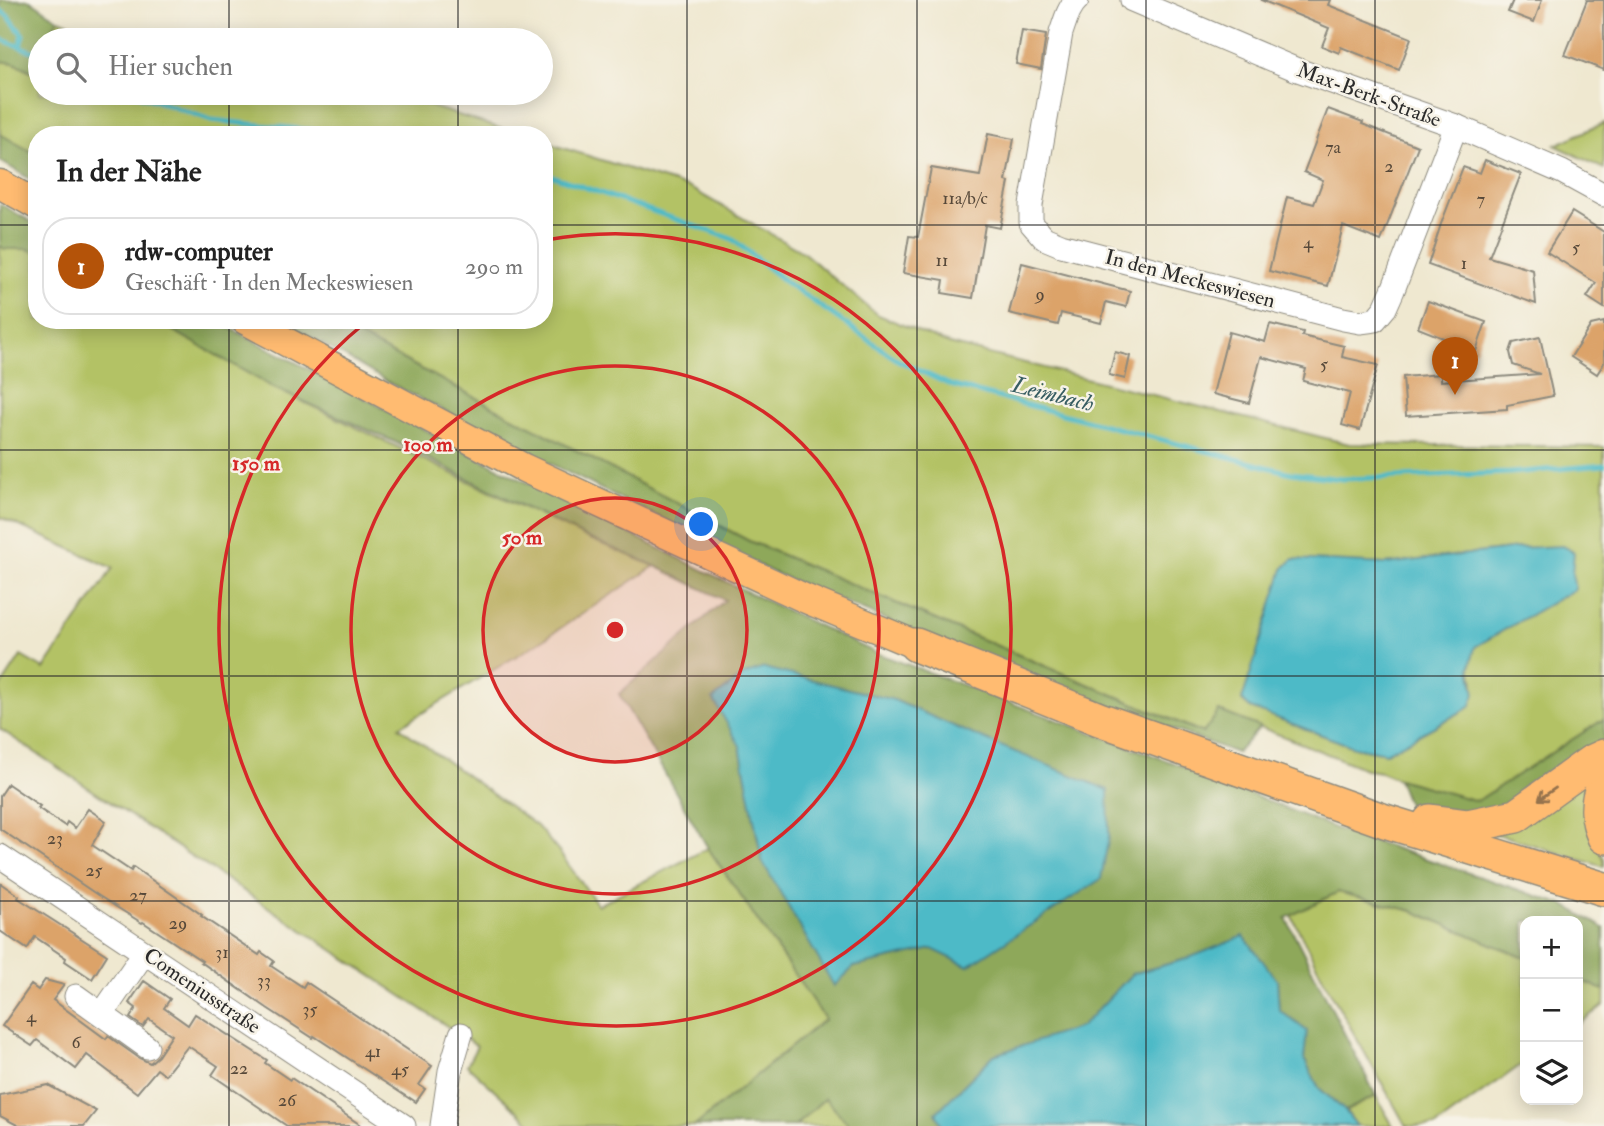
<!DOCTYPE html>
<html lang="de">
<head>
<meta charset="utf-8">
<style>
	:root { --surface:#fff; --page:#f6f6f6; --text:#222; --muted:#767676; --line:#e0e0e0; --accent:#b45309 }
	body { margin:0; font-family:"IM FELL Double Pica",serif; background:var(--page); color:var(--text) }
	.controls { position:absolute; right:21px; bottom:21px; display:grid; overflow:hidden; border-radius:14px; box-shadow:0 4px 18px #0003 }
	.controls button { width:63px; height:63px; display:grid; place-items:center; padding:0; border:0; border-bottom:2px solid var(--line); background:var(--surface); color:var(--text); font:35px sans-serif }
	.you { position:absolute; left:702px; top:525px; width:24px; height:24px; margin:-18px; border:5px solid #fff; border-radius:50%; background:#1a73e8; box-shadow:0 0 0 10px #1a73e833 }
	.badge { display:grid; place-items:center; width:46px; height:46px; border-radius:50%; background:var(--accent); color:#fff; font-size:23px; font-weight:700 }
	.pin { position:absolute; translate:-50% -58px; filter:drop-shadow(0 2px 4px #0008) }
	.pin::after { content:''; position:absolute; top:37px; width:24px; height:21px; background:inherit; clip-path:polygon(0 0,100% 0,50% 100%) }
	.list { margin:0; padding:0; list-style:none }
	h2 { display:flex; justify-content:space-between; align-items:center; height:91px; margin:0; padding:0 28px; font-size:30px }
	h2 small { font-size:23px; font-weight:400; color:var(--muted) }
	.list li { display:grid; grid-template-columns:46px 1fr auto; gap:21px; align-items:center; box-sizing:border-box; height:98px; margin:0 14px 14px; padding:0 14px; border:2px solid var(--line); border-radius:28px }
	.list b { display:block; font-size:26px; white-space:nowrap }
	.list p { margin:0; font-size:23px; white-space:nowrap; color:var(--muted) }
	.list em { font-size:23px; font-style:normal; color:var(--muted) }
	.icon { flex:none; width:38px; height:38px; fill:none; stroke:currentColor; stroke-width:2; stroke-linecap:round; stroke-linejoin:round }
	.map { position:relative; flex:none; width:1604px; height:1126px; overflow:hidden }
	.search { position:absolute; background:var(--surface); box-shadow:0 4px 18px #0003; left:28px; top:28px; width:525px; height:77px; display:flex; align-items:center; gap:18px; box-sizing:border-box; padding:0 24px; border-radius:38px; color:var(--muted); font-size:26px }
	.panel { position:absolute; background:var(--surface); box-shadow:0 4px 18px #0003; left:28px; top:126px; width:525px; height:203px; border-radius:28px }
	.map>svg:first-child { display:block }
	.green { fill:#b3c265; stroke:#6f7648; stroke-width:2; fill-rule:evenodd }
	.forest { fill:#8ea85a; stroke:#5c6a42; stroke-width:2; fill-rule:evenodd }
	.water { fill:#4dbac7; stroke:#3c7279; stroke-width:2 }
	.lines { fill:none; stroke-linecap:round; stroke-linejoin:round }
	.stream { stroke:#4dbac7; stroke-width:5 }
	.building { fill:#dca369 }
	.minor-casing { stroke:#8d8a7e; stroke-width:25 }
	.major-casing { stroke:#8d8a7e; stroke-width:31 }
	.highway-casing { stroke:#8d8a7e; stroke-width:36 }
	.minor { stroke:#fff; stroke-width:23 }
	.major { stroke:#ffbb71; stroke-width:28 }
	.highway { stroke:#ffbb71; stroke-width:33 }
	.oneway { stroke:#95734e }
	.grid { fill:none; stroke:#2b2b2b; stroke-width:2; stroke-opacity:0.55 }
	.ring { fill:none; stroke:#d62828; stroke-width:3.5 }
	.labels { text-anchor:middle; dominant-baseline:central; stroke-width:5; stroke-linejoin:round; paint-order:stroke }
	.number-label { font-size:18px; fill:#57493a }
	.street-label { font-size:21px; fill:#2b2b2b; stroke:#f7f3e8 }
	.water-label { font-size:23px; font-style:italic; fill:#375d62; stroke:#f7f3e8 }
	.centre { fill:#d62828; stroke:#f7f3e8; stroke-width:3.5 }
	.ring-label { font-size:21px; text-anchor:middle; font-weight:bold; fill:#d62828; stroke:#f7f3e8; stroke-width:5; stroke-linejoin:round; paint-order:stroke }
</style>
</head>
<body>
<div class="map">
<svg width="1604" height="1126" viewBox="0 0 1604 1126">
	<rect width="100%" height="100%" fill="#f7f3e8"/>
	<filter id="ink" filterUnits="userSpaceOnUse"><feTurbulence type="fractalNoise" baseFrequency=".0143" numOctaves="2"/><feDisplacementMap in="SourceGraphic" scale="14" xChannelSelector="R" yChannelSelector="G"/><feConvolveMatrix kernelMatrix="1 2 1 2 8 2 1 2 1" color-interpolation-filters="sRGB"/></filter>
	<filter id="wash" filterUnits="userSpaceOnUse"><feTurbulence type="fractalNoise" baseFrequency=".00686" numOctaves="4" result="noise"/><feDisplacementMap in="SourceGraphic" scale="28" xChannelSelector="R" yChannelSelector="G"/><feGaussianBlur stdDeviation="1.57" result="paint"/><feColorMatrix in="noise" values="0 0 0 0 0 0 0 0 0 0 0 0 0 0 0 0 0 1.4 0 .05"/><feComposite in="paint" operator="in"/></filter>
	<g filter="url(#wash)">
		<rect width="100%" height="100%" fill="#efe8d0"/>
		<g class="green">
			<polygon points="58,19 59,19 110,40 47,40"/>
			<polygon points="40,54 40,93 330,93 411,100 521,135 37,135 37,155 0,134 0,61 14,63 31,71"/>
			<polygon points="1604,123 1604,169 1555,145"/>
			<path d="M544,142L690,188L804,253L876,314L949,344L1349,444L1604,447V719L1477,801L1398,779L1381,772L1368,770L1219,711L1204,733L749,541L377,346L330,320H544ZM1518,548L1563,596L1474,647L1470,668L1474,682L1470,707L1386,753L1354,747L1250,708L1242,701L1293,560L1386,564Z"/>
			<polygon points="0,246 5,249 28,248 37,253 37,320 155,320 274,388 581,535 655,566 538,643 399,727 537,826 559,852 598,905 708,848 825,1019 695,1126 534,1126 467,1065 477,1046 0,729 0,688 21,656 44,669 113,568 0,517"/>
			<polygon points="1602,763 1590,829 1604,859 1604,867 1488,831"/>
			<polygon points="1338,892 1413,911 1525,958 1525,1062 1436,1126 1406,1126 1326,984 1291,915"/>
			<polygon points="1578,979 1604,990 1604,1005 1578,1024"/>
			<polygon points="1376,1096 1393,1126 1357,1126 1346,1111"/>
			<polygon points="825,1098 850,1126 795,1126"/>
		</g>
		<g class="forest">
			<polygon points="0,0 30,0 58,19 47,40 40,40 40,54 32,71 14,63 0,61"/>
			<polygon points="0,134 37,155 37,183 0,161"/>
			<polygon points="0,204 37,225 37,253 28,249 5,249 0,246"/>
			<path d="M155,320H214L514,476L735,586L876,653L1179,765L1334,828L1564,905L1604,928V990L1578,979V921H1525V958L1413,911L1338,892L1286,918L1376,1096L1345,1111L1319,1088L1304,1059L1306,1031L1279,1010L1277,980L1186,959L1132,974L1081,1027L994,1055L936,1113L942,1126H850L825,1098L795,1126H695L825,1019L708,848L619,694L725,600L655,566L581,535L395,442L274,388ZM894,700L974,735L932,949L854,967L762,861L740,746Z"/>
			<polygon points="282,320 330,320 377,346 749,541 1203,733 1219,711 1260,727 1237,753 961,651 772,572 617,497 395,386"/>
			<polygon points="1604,719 1604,745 1515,809 1469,814 1409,807 1398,779 1477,801"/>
		</g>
		<g class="water">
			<polygon points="1562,546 1574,552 1572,574 1575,589 1475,647 1470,668 1475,694 1470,707 1386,753 1354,747 1250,708 1242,700 1283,569 1293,559 1386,564 1518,548"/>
			<polygon points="764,668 894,700 974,735 1108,790 1109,836 1101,879 968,966 932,949 854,967 834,986 762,861 740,746 713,699 744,675"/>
			<polygon points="1244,936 1277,980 1279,1010 1307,1031 1304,1059 1319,1088 1345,1111 1357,1126 942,1126 936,1113 994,1055 1081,1027 1132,974 1186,959"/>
		</g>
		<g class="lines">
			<g class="stream">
				<polyline points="0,10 9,17 23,35 20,46"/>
				<polyline points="0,39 40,54"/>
				<polyline points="133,93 211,120 319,131 422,135"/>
				<polyline points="544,173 732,239 787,283 899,361 950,385 1291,473 1342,479 1510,473 1604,465"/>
			</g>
		</g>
		<g id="blocks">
			<g class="building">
				<polygon points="1261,0 1330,0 1328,5 1411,38 1399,70 1341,47 1339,53 1322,46 1329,28"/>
				<polygon points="1513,0 1542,0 1534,22 1508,12"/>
				<polygon points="1587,0 1604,0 1604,70 1565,55"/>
				<polygon points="1022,31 1046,35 1041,69 1016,64"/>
				<polygon points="1328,109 1363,122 1362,124 1418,146 1381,241 1343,226 1328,286 1269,271 1287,197 1314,204 1323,180 1304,172"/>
				<polygon points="988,134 1014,139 1006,181 1009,182 1000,228 985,225 973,298 942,293 944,280 903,273 909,236 918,237 931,168 980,176"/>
				<polygon points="1485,160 1521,174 1489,257 1533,270 1536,304 1428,265 1441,224 1463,167 1480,173"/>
				<polygon points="1572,212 1604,232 1604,308 1587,297 1596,283 1547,252"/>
				<polygon points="1022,263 1130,291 1126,307 1106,302 1101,323 1061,313 1058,325 1009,313"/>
				<polygon points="1428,301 1486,322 1476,351 1418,328"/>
				<polygon points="1604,322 1604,363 1597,374 1571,357 1591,325"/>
				<polygon points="1270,324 1303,332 1302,336 1344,346 1342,357 1378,365 1360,430 1342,425 1350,393 1303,381 1306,369 1261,357 1249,403 1213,394 1229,332 1265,342"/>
				<polygon points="1540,337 1553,396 1507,405 1507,409 1406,416 1403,377 1441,374 1441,381 1540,374 1513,365 1510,352 1513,343"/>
				<polygon points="1115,352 1130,356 1125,379 1109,375"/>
				<polygon points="8,784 40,806 38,808 65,826 67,822 75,828 88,809 106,821 92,845 131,871 133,867 202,915 201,916 259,955 261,952 274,961 271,966 303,987 306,982 432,1066 419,1085 425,1089 416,1102 410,1098 410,1099 314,1036 313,1038 267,1008 201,962 202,961 143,922 142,923 99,896 0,829 0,796"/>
				<polygon points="0,883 19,896 18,898 107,955 92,979 65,961 66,958 35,937 27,949 0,931"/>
				<polygon points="45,980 64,985 53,1000 106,1039 108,1036 139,1058 150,1063 158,1056 172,1035 149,1019 143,1027 130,1018 136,1008 129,1003 144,981 170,999 164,1008 188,1025 195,1014 267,1060 265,1063 290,1080 291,1078 362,1126 287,1126 212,1075 218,1066 188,1046 165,1075 157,1069 137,1093 87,1055 76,1069 37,1040 32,1046 2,1026 31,985 38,990"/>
				<polygon points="48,1085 96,1111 84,1126 19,1126 0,1116 0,1095"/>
			</g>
		</g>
	</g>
	<g filter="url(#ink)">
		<use href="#blocks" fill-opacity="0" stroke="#8d8a7e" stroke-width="2"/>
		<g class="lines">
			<defs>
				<g id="minor">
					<path d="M1077,0C1068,8 1065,22 1061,33L1031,205V223L1044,238L1061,245L1343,319L1360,322L1375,320L1385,308L1393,290L1456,126"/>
					<polyline points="1132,0 1295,69 1456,126 1562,172 1604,195"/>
					<polyline points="0,856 404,1126"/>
					<polyline points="76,996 147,1047"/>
					<polyline points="102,1014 144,953"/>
					<polyline points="442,1126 450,1071 461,1034"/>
				</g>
				<g id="major">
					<polyline points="0,184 37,205"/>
					<polyline points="245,320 524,468 804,598 916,645"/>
				</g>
				<g id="highway">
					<polyline points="916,645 1099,719 1385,821 1604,889"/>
					<path d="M1604,783C1596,800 1596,819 1604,837"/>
					<polyline points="1430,821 1468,826 1516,816 1591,762 1604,756"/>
				</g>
			</defs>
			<use href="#minor" class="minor-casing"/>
			<use href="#major" class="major-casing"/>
			<use href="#highway" class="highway-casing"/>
			<use href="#minor" class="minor"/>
			<use href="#major" class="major"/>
			<use href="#highway" class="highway"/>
		</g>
		<defs><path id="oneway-shaft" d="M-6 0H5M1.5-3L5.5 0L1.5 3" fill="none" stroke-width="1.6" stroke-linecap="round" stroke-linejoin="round" transform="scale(1.75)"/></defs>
		<use class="oneway" href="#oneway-shaft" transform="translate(1547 794) rotate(145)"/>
	</g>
	<path class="grid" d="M229,0V40M458,0V40M687,0V1126M917,0V1126M1146,0V1126M1375,0V1126M229,93V135M458,93V135M0,225H37M544,225H1604M229,320V1126M458,320V1126M0,450H1604M0,676H1604M0,901H1604"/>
	<circle cx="615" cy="630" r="132" fill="#d62828" fill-opacity=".12"/>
	<g class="ring">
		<circle cx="615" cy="630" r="132"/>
		<circle cx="615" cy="630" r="264"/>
		<path d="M546 240A396 396 0 1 1 366 322"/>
	</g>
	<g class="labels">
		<g class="number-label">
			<text x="1333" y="147">7a</text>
			<text x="1389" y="166">2</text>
			<text x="965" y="198">11a/b/c</text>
			<text x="1481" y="199">7</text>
			<text x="1308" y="242">4</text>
			<text x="1576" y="247">5</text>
			<text x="942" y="260">11</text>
			<text x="1464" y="263">1</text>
			<text x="1040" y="294">9</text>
			<text x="1324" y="364">5</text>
			<text x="55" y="838">23</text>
			<text x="94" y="870">25</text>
			<text x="138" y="895">27</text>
			<text x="178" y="923">29</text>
			<text x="222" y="952">31</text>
			<text x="264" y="980">33</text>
			<text x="310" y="1009">35</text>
			<text x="31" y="1016">4</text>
			<text x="76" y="1042">6</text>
			<text x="373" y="1051">41</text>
			<text x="239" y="1068">22</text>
			<text x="400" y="1069">45</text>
			<text x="287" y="1100">26</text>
		</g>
		<g class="street-label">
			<text transform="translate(1369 95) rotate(20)">Max-Berk-Straße</text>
			<text transform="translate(1190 279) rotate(15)">In den Meckeswiesen</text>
			<text transform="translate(202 991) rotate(34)">Comeniusstraße</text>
		</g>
		<g class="water-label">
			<text transform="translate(1053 394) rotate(14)">Leimbach</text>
		</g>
	</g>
	<circle cx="615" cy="630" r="10" class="centre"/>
	<g class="ring-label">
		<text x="428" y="451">100 m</text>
		<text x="256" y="470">150 m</text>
		<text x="522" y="544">50 m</text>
	</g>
</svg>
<div class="controls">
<button>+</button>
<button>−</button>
<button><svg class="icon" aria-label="layers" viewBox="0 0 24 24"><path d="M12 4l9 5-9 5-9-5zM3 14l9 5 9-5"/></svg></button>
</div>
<div class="you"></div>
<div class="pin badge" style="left:1455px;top:395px">1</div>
<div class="search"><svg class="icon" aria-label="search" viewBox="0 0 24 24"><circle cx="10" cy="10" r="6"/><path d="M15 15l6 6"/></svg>Hier suchen</div>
<section class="panel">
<h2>In der Nähe<small></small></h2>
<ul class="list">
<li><span class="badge">1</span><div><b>rdw-computer</b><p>Geschäft · In den Meckeswiesen</p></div><em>290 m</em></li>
</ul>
</section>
</div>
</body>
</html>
